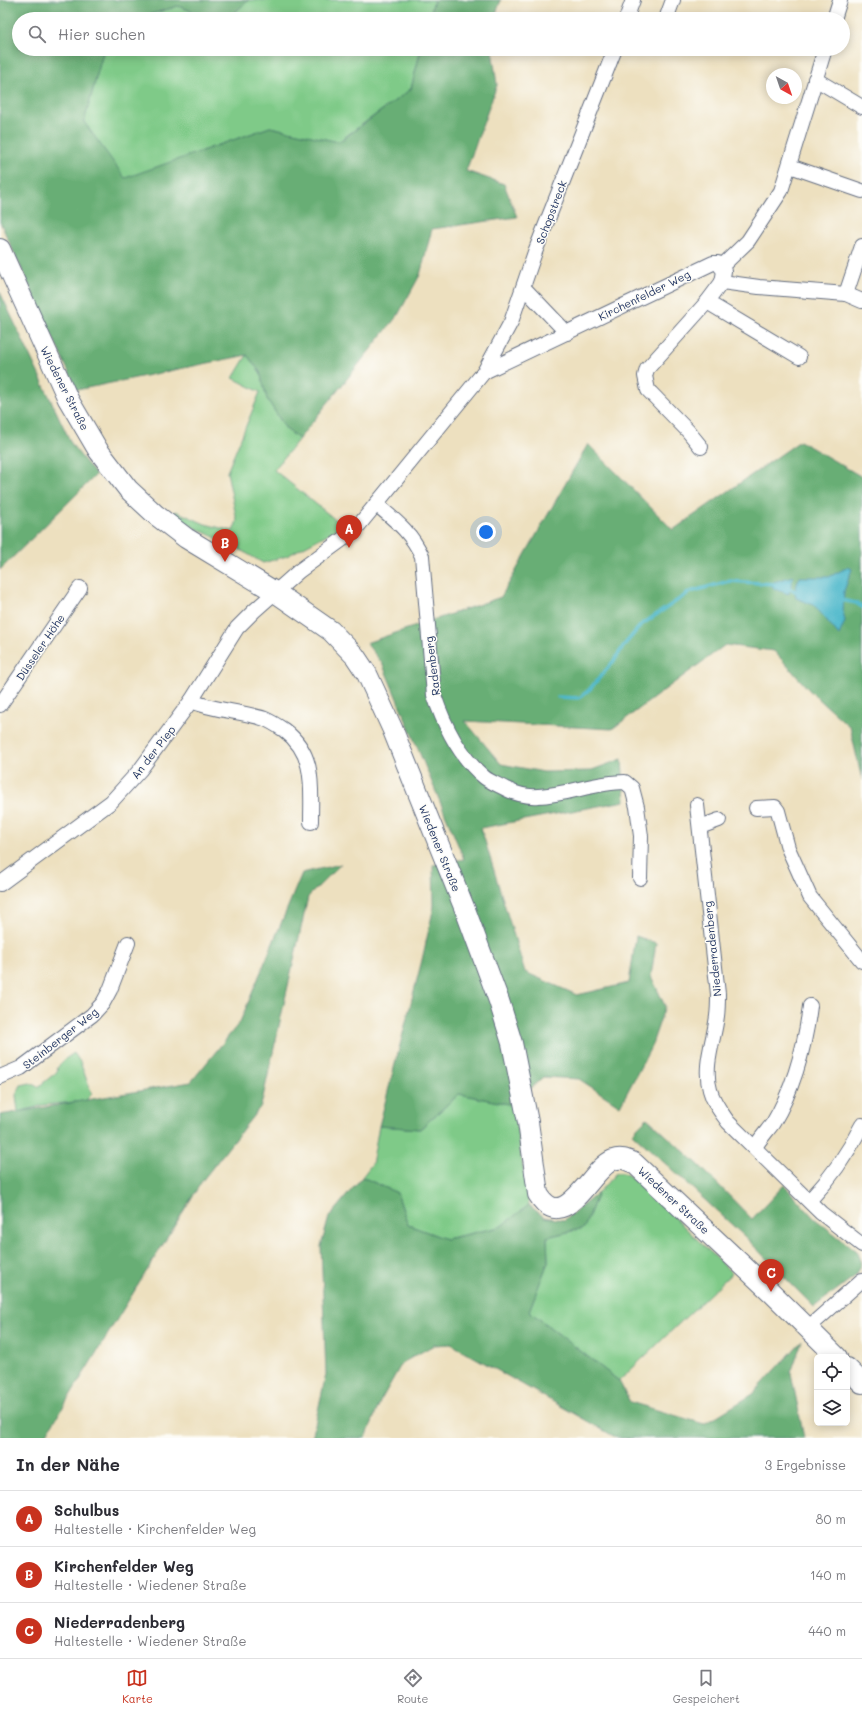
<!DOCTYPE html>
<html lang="de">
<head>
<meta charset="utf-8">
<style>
	:root { --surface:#fff; --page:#f7f7f7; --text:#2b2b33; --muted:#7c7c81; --line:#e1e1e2; --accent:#c8321e }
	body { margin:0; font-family:Mali,sans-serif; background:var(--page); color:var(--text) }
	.controls { position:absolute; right:12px; bottom:12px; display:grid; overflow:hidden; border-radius:6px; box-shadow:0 2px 10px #0003 }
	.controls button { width:36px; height:36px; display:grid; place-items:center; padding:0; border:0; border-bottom:1px solid var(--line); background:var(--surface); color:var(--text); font:20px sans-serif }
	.compass { position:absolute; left:766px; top:68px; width:36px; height:36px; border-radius:50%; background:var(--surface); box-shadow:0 2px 10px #0003; rotate:140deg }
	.you { position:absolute; left:486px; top:532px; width:14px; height:14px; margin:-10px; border:3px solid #fff; border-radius:50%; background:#1a73e8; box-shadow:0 0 0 6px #1a73e833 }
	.badge { display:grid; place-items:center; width:26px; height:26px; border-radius:50%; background:var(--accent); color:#fff; font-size:13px; font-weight:700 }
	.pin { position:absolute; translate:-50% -33px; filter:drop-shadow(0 1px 2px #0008) }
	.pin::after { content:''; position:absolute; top:21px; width:14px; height:12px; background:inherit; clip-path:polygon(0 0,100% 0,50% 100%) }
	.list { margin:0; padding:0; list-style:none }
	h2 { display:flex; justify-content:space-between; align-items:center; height:52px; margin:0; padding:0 16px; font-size:17px }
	h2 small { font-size:13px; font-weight:400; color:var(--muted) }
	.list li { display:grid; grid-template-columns:26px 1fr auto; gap:12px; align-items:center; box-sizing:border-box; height:56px; padding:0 16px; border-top:1px solid var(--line) }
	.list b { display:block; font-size:15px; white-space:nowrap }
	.list p { margin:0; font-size:13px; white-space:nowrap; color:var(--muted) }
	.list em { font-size:13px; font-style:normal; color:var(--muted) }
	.icon { flex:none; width:22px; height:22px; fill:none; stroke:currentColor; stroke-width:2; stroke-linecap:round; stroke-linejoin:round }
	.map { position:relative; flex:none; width:862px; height:1438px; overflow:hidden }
	.search { position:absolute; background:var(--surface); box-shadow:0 2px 10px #0003; left:12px; right:12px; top:12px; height:44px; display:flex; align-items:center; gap:10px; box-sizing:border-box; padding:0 14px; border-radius:22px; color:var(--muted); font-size:15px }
	.sheet { height:220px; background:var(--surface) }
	nav { display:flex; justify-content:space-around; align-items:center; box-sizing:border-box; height:56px; border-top:1px solid var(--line); background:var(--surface); font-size:11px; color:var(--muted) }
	nav a { display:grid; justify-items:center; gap:2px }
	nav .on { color:var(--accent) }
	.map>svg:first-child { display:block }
	.green { fill:#7fca88; stroke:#4d7c73 }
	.forest { fill:#67ae74; stroke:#416e69 }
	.water { fill:#4eb8cb; stroke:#347494 }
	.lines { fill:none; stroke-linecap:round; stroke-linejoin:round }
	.stream { stroke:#4eb8cb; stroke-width:3.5 }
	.minor-casing { stroke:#646d80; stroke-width:16 }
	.secondary-casing { stroke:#646d80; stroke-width:22 }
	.minor { stroke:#fff; stroke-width:14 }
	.secondary { stroke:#fff; stroke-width:20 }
	.labels { text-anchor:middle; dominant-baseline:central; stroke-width:3; stroke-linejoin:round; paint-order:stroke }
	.street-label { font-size:11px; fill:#1b2f5e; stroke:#fdfcf7 }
</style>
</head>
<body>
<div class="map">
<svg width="862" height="1438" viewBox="0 0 862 1438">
	<rect width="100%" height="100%" fill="#fdfcf7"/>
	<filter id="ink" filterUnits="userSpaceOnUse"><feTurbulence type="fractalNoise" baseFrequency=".025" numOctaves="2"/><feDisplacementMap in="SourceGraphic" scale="8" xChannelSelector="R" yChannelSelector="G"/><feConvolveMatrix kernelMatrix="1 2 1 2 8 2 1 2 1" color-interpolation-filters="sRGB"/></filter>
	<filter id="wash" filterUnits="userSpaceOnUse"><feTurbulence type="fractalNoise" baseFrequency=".012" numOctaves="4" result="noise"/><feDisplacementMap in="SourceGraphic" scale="16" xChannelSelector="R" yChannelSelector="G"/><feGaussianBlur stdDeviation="0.9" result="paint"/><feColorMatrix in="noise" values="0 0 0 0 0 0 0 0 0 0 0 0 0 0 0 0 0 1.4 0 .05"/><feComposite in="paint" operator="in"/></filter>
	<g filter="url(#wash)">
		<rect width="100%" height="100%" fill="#ede0bf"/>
		<g class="green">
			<polygon points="249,0 434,0 429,19 227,19"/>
			<polygon points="178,6 213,19 135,19"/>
			<polygon points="104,49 421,49 411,89 338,142 270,127 124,179 84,122"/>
			<polygon points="247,355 260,372 267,399 286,429 299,439 274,470 337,521 337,529 287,556 263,563 239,549 240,543 232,539 229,544 193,527 174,514 176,511 205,524 233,531 237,521 227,472 260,392 233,378"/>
			<polygon points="74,1053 80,1062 92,1094 85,1101 44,1105 18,1112 16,1095 21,1085 30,1083 38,1087 58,1071 57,1068 65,1059"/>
			<polygon points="459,1094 513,1105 529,1205 500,1227 446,1239 408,1225 397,1193 362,1177 372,1164 379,1126 420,1129"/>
			<polygon points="616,1173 624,1173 636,1180 732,1273 619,1381 529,1311 548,1262 547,1237 584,1228 598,1193"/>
		</g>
		<g class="forest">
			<polygon points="0,0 249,0 227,19 213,19 178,6 135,19 19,19 19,49 104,49 84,122 125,178 270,127 339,142 411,89 421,49 492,49 497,85 466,171 504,184 517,217 432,229 420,275 398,315 299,439 286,429 267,399 260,372 247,355 77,390 0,222"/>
			<polygon points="434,0 501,0 494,19 429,19"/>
			<polygon points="0,292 72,445 96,475 0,570"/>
			<polygon points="800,441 862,477 862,780 850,727 811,692 774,651 725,645 612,729 465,721 501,764 544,772 589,771 622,759 625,801 481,828 525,972 577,995 629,983 636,936 656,943 651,976 665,1006 651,1047 620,1106 579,1079 543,1077 513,1105 459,1094 420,1129 379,1126 422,960 434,906 433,865 464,859 382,663 366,643 501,597 588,444 673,530"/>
			<polygon points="341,864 308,897 261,1106 202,1181 44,1438 0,1438 0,1115 191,1082 240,1022 302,873"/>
			<polygon points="647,1118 698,1164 752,1219 784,1185 814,1218 856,1251 861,1263 855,1276 814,1307 743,1235 632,1133"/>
			<polygon points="362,1177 397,1193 408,1225 446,1239 500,1227 529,1205 544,1217 564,1220 598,1193 584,1228 547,1237 548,1262 529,1311 619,1381 630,1402 704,1424 753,1394 802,1341 791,1373 804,1438 617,1438 451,1344 434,1345 402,1363 380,1402 366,1438 312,1438 326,1374 321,1246 329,1217"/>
		</g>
		<g class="water">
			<polygon points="848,567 852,569 844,591 843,611 845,621 839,635 814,605 796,598 795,591 799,577 829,577"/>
			<polygon points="793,576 789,594 774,589 771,583"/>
		</g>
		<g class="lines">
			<g class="stream">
				<polyline points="785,587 798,592"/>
				<polyline points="841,600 856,603 862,607"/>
				<polyline points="558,697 579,698 589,690 613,662 625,644 641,625 690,592 729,581 775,584"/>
			</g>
		</g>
	</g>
	<g filter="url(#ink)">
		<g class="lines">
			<defs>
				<g id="minor">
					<polyline points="626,19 633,0"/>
					<polyline points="666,19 673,0"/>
					<polyline points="834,19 840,0"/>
					<polyline points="815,79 862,107"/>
					<polyline points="790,166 862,191"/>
					<polyline points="722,266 748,241 781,191 825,49"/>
					<polyline points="524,288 567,333"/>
					<polyline points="846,294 862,301"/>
					<polyline points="707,302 799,357"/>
					<polyline points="484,372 511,322 535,252 615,49"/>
					<polyline points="701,447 688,431 648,390 645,376 647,369 707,302 722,282"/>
					<path d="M376,504C397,522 410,531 422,556L434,695C444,725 459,756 484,777C490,782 499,785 506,789C516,794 525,797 538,796C567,795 595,782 625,782L632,788L637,807L641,836L640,878"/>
					<path d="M191,701C215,711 241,711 265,719C272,722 278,726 284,730C316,754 311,786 311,822"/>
					<polyline points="0,705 80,588"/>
					<path d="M697,805L718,994C718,1001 718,1009 717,1016C714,1041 703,1065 710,1090C713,1102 721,1112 728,1122L821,1213L862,1245"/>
					<polyline points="756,808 775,807 778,811 788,848 810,897 862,961"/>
					<polyline points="700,827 719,820"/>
					<polyline points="0,884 111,802 140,770 191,701 237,628 254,611 299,571 343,539 359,525 484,372 713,263 718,263 724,271 722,282 759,287 846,294 862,246"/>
					<polyline points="0,1077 21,1068 92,1015 103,1003 110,990 128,943"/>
					<path d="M755,1147C760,1139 767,1131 773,1123C794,1088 805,1046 810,1006"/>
					<path d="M810,1200C831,1178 848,1153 862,1125"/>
					<polyline points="808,1328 862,1280"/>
				</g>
				<g id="secondary">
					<path d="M0,249L68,399L98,450L128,489L156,515L186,538L275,592L331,631L355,656L367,674L392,728L466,912L499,1001L512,1043L528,1122L538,1194C564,1237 590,1169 613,1160C621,1157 627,1160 634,1163L771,1292L837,1357"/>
					<polyline points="847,1368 862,1383"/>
				</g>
			</defs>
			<use href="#minor" class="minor-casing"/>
			<use href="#secondary" class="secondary-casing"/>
			<use href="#minor" class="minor"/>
			<use href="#secondary" class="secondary"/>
		</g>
	</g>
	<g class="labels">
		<g class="street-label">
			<text transform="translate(551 212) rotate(-69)">Schopstreck</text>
			<text transform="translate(644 295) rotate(-26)">Kirchenfelder Weg</text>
			<text transform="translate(65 388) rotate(63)">Wiedener Straße</text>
			<text transform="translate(40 647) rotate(-56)">Düsseler Höhe</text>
			<text transform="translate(432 666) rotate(-97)">Radenberg</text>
			<text transform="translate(153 752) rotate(-52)">An der Piep</text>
			<text transform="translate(440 848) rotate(68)">Wiedener Straße</text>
			<text transform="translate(712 949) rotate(-96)">Niederradenberg</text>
			<text transform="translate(60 1038) rotate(-38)">Steinberger Weg</text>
			<text transform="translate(674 1200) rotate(43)">Wiedener Straße</text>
		</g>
	</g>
</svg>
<div class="controls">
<button><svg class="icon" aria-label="locate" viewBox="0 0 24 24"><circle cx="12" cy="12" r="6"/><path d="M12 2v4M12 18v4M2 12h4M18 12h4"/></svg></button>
<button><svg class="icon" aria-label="layers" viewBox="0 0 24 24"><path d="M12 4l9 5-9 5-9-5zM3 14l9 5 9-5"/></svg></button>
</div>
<svg class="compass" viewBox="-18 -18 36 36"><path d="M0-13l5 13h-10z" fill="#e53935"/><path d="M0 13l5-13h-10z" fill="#7c7c81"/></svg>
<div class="you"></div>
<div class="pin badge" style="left:349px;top:548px">A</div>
<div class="pin badge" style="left:225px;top:562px">B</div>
<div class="pin badge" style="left:771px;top:1292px">C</div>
<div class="search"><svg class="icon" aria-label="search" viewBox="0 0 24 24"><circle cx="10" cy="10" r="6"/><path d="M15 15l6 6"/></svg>Hier suchen</div>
</div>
<section class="sheet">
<h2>In der Nähe<small>3 Ergebnisse</small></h2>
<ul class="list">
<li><span class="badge">A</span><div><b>Schulbus</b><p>Haltestelle · Kirchenfelder Weg</p></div><em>80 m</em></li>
<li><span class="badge">B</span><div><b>Kirchenfelder Weg</b><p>Haltestelle · Wiedener Straße</p></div><em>140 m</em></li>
<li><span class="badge">C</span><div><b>Niederradenberg</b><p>Haltestelle · Wiedener Straße</p></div><em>440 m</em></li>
</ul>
</section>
<nav>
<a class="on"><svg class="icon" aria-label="map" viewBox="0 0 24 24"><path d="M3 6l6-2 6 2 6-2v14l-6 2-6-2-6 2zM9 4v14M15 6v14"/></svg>Karte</a>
<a><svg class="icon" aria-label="directions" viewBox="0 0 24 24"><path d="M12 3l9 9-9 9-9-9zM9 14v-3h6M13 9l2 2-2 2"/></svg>Route</a>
<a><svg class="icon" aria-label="saved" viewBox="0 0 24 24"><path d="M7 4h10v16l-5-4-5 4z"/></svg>Gespeichert</a>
</nav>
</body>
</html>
